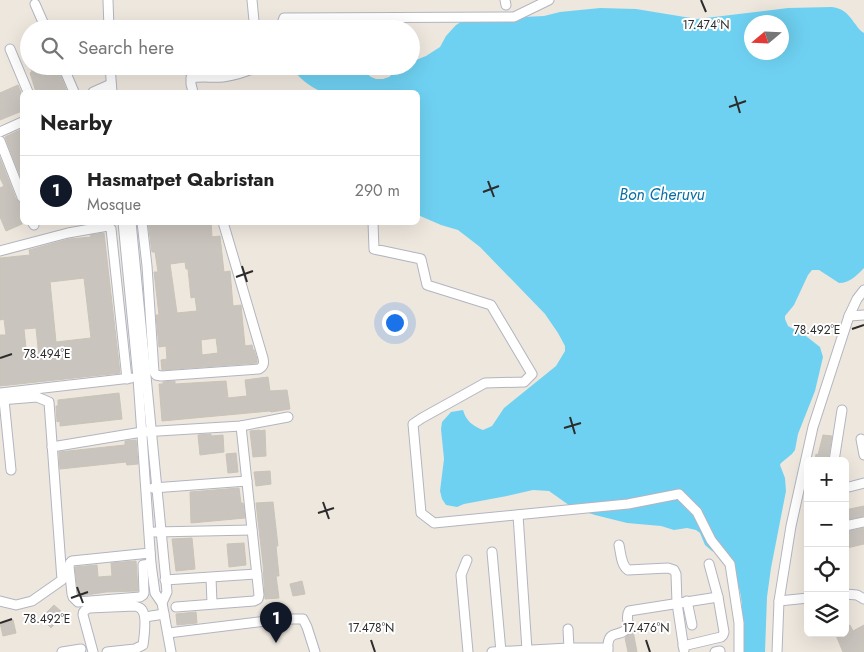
<!DOCTYPE html>
<html lang="en">
<head>
<meta charset="utf-8">
<style>
	:root { --surface:#fff; --page:#f6f6f6; --text:#222; --muted:#767676; --line:#e0e0e0; --accent:#111827 }
	body { margin:0; font-family:Jost,sans-serif; background:var(--page); color:var(--text) }
	.controls { position:absolute; right:15px; bottom:15px; display:grid; overflow:hidden; border-radius:8px; box-shadow:0 5px 20px #0002 }
	.controls button { width:45px; height:45px; display:grid; place-items:center; padding:0; border:0; border-bottom:1px solid var(--line); background:var(--surface); color:var(--text); font:25px sans-serif }
	.compass { position:absolute; left:744px; top:15px; width:45px; height:45px; border-radius:50%; background:var(--surface); box-shadow:0 5px 20px #0002; rotate:251deg }
	.you { position:absolute; left:394px; top:322px; width:18px; height:18px; margin:-12px; border:4px solid #fff; border-radius:50%; background:#1a73e8; box-shadow:0 0 0 8px #1a73e833 }
	.badge { display:grid; place-items:center; width:32px; height:32px; border-radius:50%; background:var(--accent); color:#fff; font-size:16px; font-weight:700 }
	.pin { position:absolute; translate:-50% -41px; filter:drop-shadow(0 1px 2px #0008) }
	.pin::after { content:''; position:absolute; top:26px; width:18px; height:15px; background:inherit; clip-path:polygon(0 0,100% 0,50% 100%) }
	.list { margin:0; padding:0; list-style:none }
	h2 { display:flex; justify-content:space-between; align-items:center; height:65px; margin:0; padding:0 20px; font-size:21px }
	h2 small { font-size:16px; font-weight:400; color:var(--muted) }
	.list li { display:grid; grid-template-columns:32px 1fr auto; gap:15px; align-items:center; box-sizing:border-box; height:70px; padding:0 20px; border-top:1px solid var(--line) }
	.list b { display:block; font-size:19px; white-space:nowrap }
	.list p { margin:0; font-size:16px; white-space:nowrap; color:var(--muted) }
	.list em { font-size:16px; font-style:normal; color:var(--muted) }
	.icon { flex:none; width:28px; height:28px; fill:none; stroke:currentColor; stroke-width:2; stroke-linecap:round; stroke-linejoin:round }
	.map { position:relative; flex:none; width:864px; height:652px; overflow:hidden }
	.search { position:absolute; background:var(--surface); box-shadow:0 5px 20px #0002; left:20px; top:20px; width:400px; height:55px; display:flex; align-items:center; gap:12px; box-sizing:border-box; padding:0 18px; border-radius:28px; color:var(--muted); font-size:19px }
	.panel { position:absolute; background:var(--surface); box-shadow:0 5px 20px #0002; left:20px; top:90px; width:400px; height:135px; border-radius:8px }
	.map>svg:first-child { display:block }
	.water { fill:#6fd1f2; fill-rule:evenodd }
	.building { fill:#c9c4bd; stroke:#cac3b7; fill-rule:evenodd }
	.lines { fill:none; stroke-linecap:round; stroke-linejoin:round }
	.minor-casing { stroke:#b2b5c0; stroke-width:11 }
	.minor { stroke:#fff; stroke-width:9 }
	.ticks { fill:none; stroke:#2c2c2c; stroke-width:2 }
	.labels { text-anchor:middle; dominant-baseline:central; stroke-width:4; stroke-linejoin:round; paint-order:stroke }
	.water-label { font-size:16px; font-style:italic; fill:#0a6fa2; stroke:#fff }
	.ticks-label { font-size:12px; text-anchor:middle; fill:#2c2c2c; stroke:#fff; stroke-width:4; stroke-linejoin:round; paint-order:stroke }
</style>
</head>
<body>
<div class="map">
<svg width="864" height="652" viewBox="0 0 864 652">
	<rect width="100%" height="100%" fill="#eee7de"/>
	<path class="water" d="M832,7C848,9 851,20 861,31L864,33V268C856,276 850,283 839,283L819,270H812L808,275L794,305L785,316V319L788,326L806,336L820,347L823,357L815,391L798,434L795,450L792,454L781,463L780,465L785,478L786,491L771,568L767,597L765,652H739C740,634 744,615 741,597C739,583 732,570 726,557L712,551L705,545L700,533L696,530L687,528L674,530L661,526L627,523L595,515L573,508L549,491L533,490L507,496L464,504L457,507L446,505L442,499L440,491L444,459L441,429L442,422L451,412L463,410C466,421 473,426 483,430L492,426L504,408L556,366L565,351V346L558,333L545,314L480,247L458,230L441,225L418,215V92H322C308,86 299,77 289,66H358L371,77L376,79H383L389,77L402,66H411V62L426,56L440,47L446,36L456,25L464,20L544,16L560,12L600,8L636,9L697,19L788,8ZM752,22H782V52H752Z"/>
	<g class="building">
		<polygon points="30,66 41,66 42,69 50,66 57,66 67,92 36,92 30,73 32,72"/>
		<polygon points="18,85 22,95 22,111 0,120 0,93"/>
		<polygon points="22,129 22,181 5,137"/>
		<polygon points="0,158 16,199 21,203 22,208 22,224 6,231 0,217 0,188 4,186 0,178"/>
		<path d="M148,222H211L212,237L220,236L224,272L230,271L233,306L241,305L245,346L252,345L253,350H254L257,359V363L162,370L161,360L167,359L166,346L159,347L156,315H159L154,272H158L155,252H152ZM185,262L186,269H188L191,298L195,297L197,311L177,313L170,264ZM216,338L218,353L202,355L201,340Z"/>
		<path d="M104,233L120,373L0,386V335H6L4,319L0,320V258L30,255L29,250L69,239L91,237L90,235ZM84,278L91,338L56,342L50,282ZM36,328L39,357L27,358L24,329Z"/>
		<polygon points="268,377 270,391 287,390 290,409 271,412 270,411 162,421 159,384 163,384 163,382 175,381 175,384 226,381 228,398 247,396 245,380"/>
		<polygon points="119,393 122,419 60,426 60,421 57,422 56,406 58,406 58,400"/>
		<polygon points="260,430 260,431 265,430 266,456 253,457 250,431"/>
		<polygon points="211,434 211,436 223,435 224,452 200,455 198,435"/>
		<polygon points="823,435 832,436 828,461 815,461 816,454 818,455"/>
		<polygon points="136,440 138,464 127,465 126,462 60,469 59,452 125,445 125,441"/>
		<polygon points="236,453 238,472 228,473 226,454"/>
		<polygon points="270,471 271,484 256,486 254,472"/>
		<polygon points="239,488 241,503 243,503 245,518 191,523 190,492"/>
		<polygon points="273,502 278,546 276,546 279,576 276,576 279,598 265,599 263,564 256,503"/>
		<polygon points="864,506 864,516 845,520 845,510"/>
		<polygon points="864,528 864,544 847,548 845,543 845,532"/>
		<polygon points="192,538 195,569 176,571 172,539"/>
		<polygon points="244,543 246,565 229,567 227,544"/>
		<polygon points="136,561 138,591 106,592 80,596 78,594 75,567 97,565 98,577 112,576 111,563"/>
		<polygon points="302,581 305,594 293,596 290,584"/>
		<polygon points="54,605 64,614 51,628 41,618"/>
		<polygon points="196,612 197,623 177,625 176,614"/>
		<polygon points="13,620 16,633 3,636 0,623"/>
		<polygon points="850,625 853,631 864,625 864,652 843,652 835,633 845,633 845,627"/>
		<polygon points="632,631 633,631 637,652 628,652 625,638"/>
	</g>
	<g class="lines">
		<defs>
			<g id="minor">
				<polyline points="108,0 109,29"/>
				<polyline points="252,0 254,21 256,29"/>
				<polyline points="505,0 506,5"/>
				<polyline points="35,4 46,29"/>
				<polyline points="280,29 284,18 514,17 549,0"/>
				<polyline points="10,49 28,92"/>
				<polyline points="63,66 74,92"/>
				<polyline points="110,66 112,92"/>
				<polyline points="93,92 111,84"/>
				<path d="M193,92L191,84V78C202,76 213,78 223,77C236,75 247,72 258,66"/>
				<polyline points="0,132 22,122"/>
				<polyline points="0,141 22,197"/>
				<polyline points="32,222 34,225"/>
				<polyline points="123,222 138,378 151,564 155,593 162,603 171,652"/>
				<polyline points="131,222 167,592 162,603"/>
				<path d="M142,222L147,266L154,372L156,375L161,376L259,369C264,366 264,363 263,358L223,222"/>
				<polyline points="373,222 374,249 421,259 427,285 491,305 532,374 524,382 485,383 422,418 413,424 421,513 434,523 628,504 679,494 697,512 711,540 730,564 739,623 739,652"/>
				<polyline points="0,251 68,233 108,226 111,229 127,379"/>
				<polyline points="849,316 864,315"/>
				<polyline points="0,393 131,378"/>
				<polyline points="0,400 37,397 49,402 62,580 32,601 16,605 0,601"/>
				<polyline points="4,400 11,470"/>
				<polyline points="861,439 864,455"/>
				<polyline points="52,447 142,432 241,426 288,417"/>
				<polyline points="834,461 842,410"/>
				<polyline points="153,488 247,481"/>
				<polyline points="845,488 864,483"/>
				<polyline points="518,515 527,650"/>
				<polyline points="845,526 864,522"/>
				<polyline points="155,532 252,530"/>
				<path d="M619,545C621,554 621,565 628,570L668,568L674,570L676,574L677,603L684,650"/>
				<polyline points="492,552 501,652"/>
				<polyline points="150,553 72,561 70,563 69,566 72,594 73,597 78,602 140,597 143,595 144,593 143,565 151,564"/>
				<polyline points="467,560 461,575 468,652"/>
				<polyline points="709,564 718,597"/>
				<polyline points="211,578 212,603"/>
				<polyline points="165,580 257,574"/>
				<polyline points="845,594 857,595 864,599"/>
				<polyline points="687,601 692,625"/>
				<polyline points="779,601 808,598"/>
				<polyline points="176,607 254,601 258,599 259,595 241,426"/>
				<polyline points="145,617 164,614"/>
				<polyline points="568,629 569,648"/>
				<polyline points="168,633 282,619 303,619 307,627 315,652"/>
				<polyline points="62,652 81,649"/>
				<path d="M93,652L83,615C83,611 85,610 89,608L135,606C138,607 140,607 142,610C147,616 144,638 143,645L135,649L107,652"/>
				<polyline points="492,652 569,648 608,648"/>
				<path d="M608,652C606,626 621,639 627,628C630,622 625,617 629,611L718,597L724,632L723,635L721,637L683,646"/>
				<polyline points="715,652 720,651"/>
				<polyline points="777,652 779,601 791,526 813,427 849,316 857,299 864,290"/>
			</g>
		</defs>
		<use href="#minor" class="minor-casing"/>
		<use href="#minor" class="minor"/>
	</g>
	<path class="ticks" d="M701,0L706,12M735,96L740,113M729,107L746,101M488,181L494,197M483,192L499,186M242,266L247,282M236,277L253,271M852,329L864,325M0,358L12,354M570,417L575,434M564,428L581,423M323,502L329,519M318,513L334,508M77,587L83,603M71,598L88,592M0,623L12,619M371,640L375,652M646,640L650,652"/>
	<g class="labels">
		<g class="water-label">
			<text x="662" y="194">Bon Cheruvu</text>
		</g>
	</g>
	<g class="ticks-label">
		<text x="706" y="29">17.474°N</text>
		<text x="817" y="334">78.492°E</text>
		<text x="47" y="358">78.494°E</text>
		<text x="47" y="623">78.492°E</text>
		<text x="371" y="632">17.478°N</text>
		<text x="646" y="632">17.476°N</text>
	</g>
</svg>
<div class="controls">
<button>+</button>
<button>−</button>
<button><svg class="icon" aria-label="locate" viewBox="0 0 24 24"><circle cx="12" cy="12" r="6"/><path d="M12 2v4M12 18v4M2 12h4M18 12h4"/></svg></button>
<button><svg class="icon" aria-label="layers" viewBox="0 0 24 24"><path d="M12 4l9 5-9 5-9-5zM3 14l9 5 9-5"/></svg></button>
</div>
<svg class="compass" viewBox="-18 -18 36 36"><path d="M0-13l5 13h-10z" fill="#e53935"/><path d="M0 13l5-13h-10z" fill="#767676"/></svg>
<div class="you"></div>
<div class="pin badge" style="left:276px;top:643px">1</div>
<div class="search"><svg class="icon" aria-label="search" viewBox="0 0 24 24"><circle cx="10" cy="10" r="6"/><path d="M15 15l6 6"/></svg>Search here</div>
<section class="panel">
<h2>Nearby<small></small></h2>
<ul class="list">
<li><span class="badge">1</span><div><b>Hasmatpet Qabristan</b><p>Mosque</p></div><em>290 m</em></li>
</ul>
</section>
</div>
</body>
</html>
